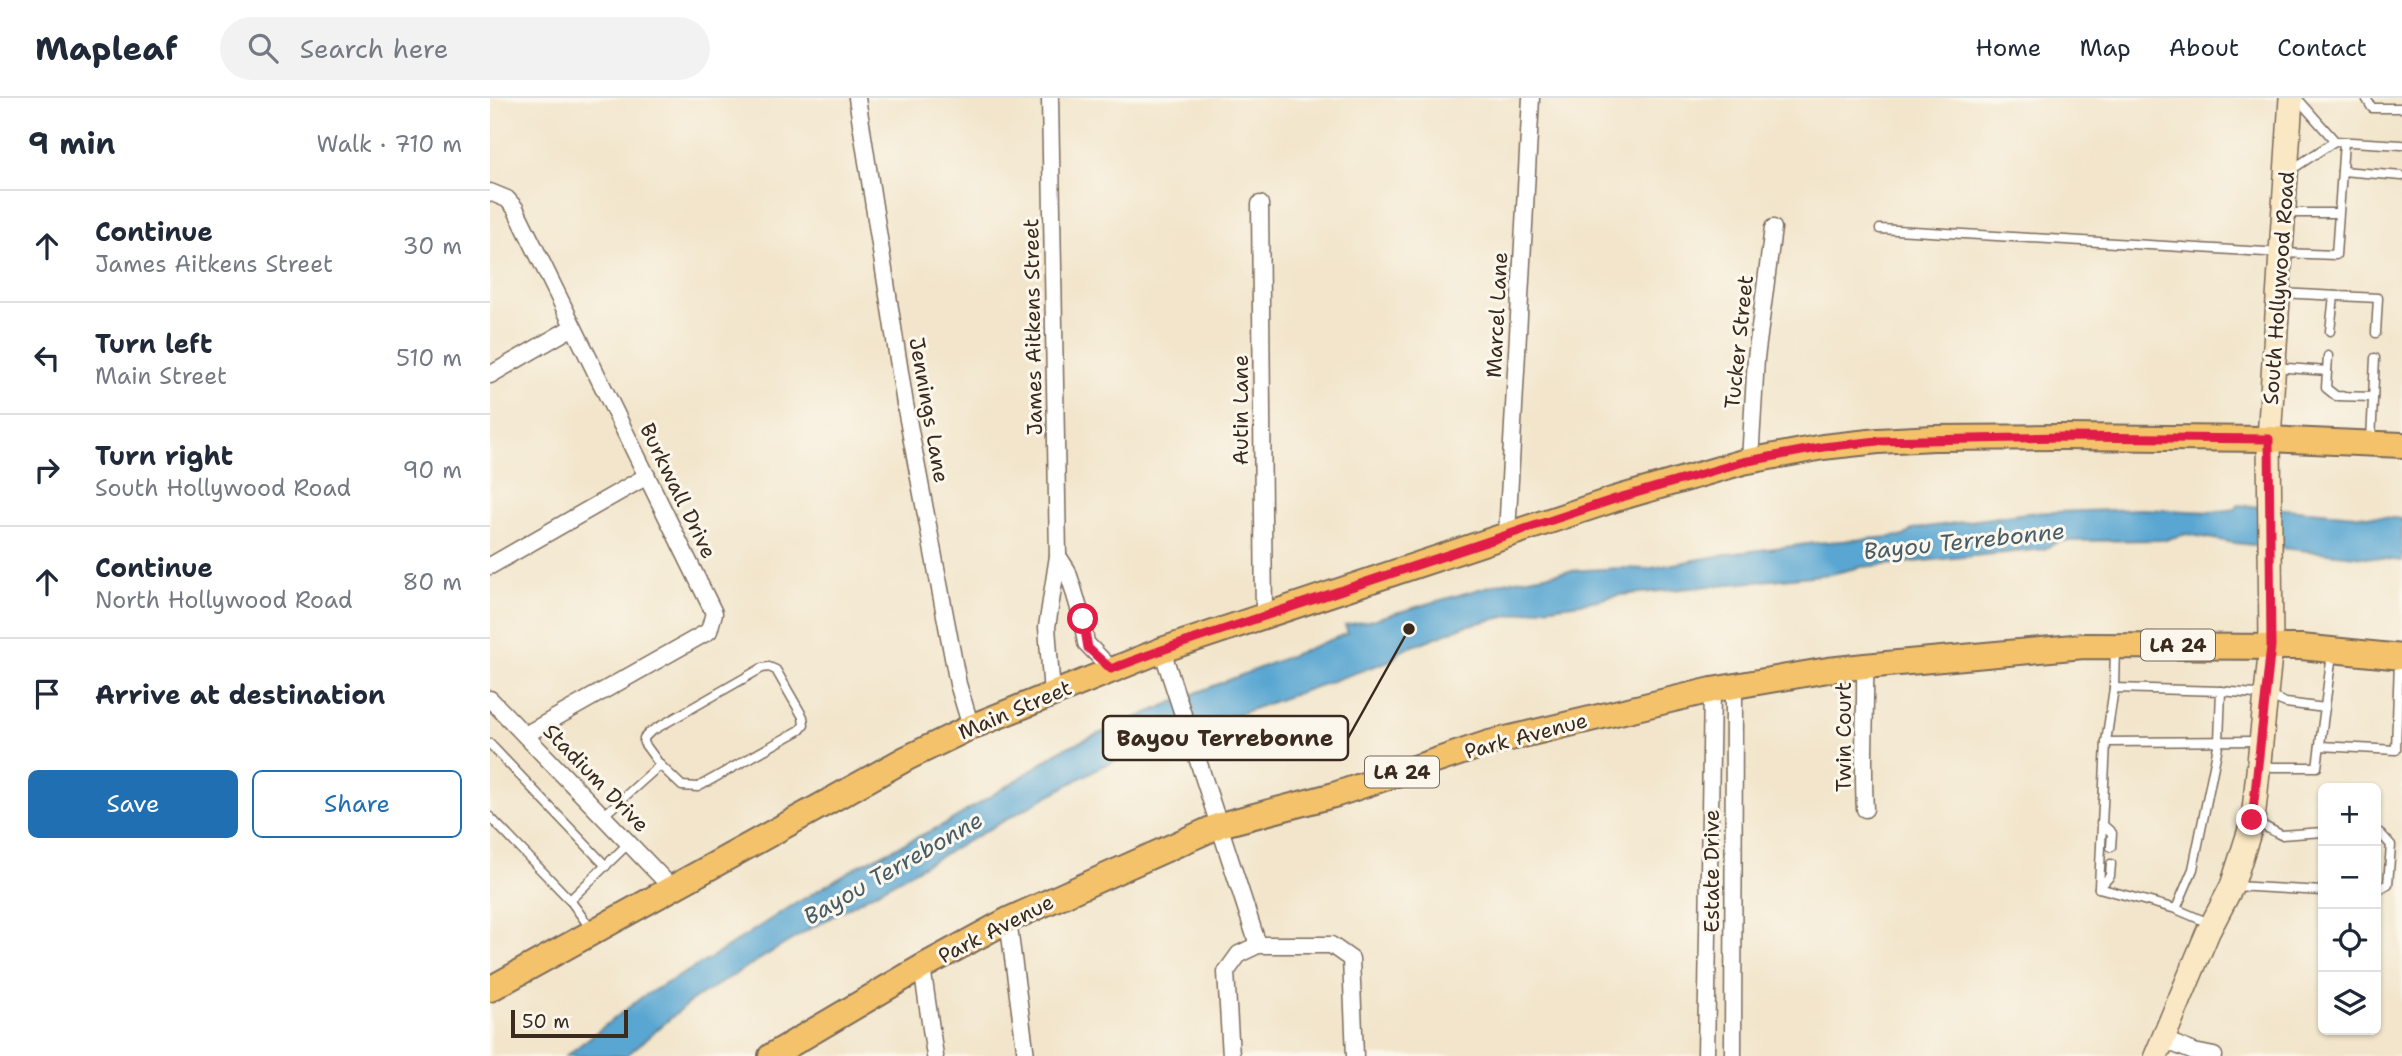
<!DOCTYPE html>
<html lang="en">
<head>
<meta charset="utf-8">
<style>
	:root { --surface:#fff; --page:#f2f2f3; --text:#1f2937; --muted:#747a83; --line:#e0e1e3; --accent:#1f6fb2 }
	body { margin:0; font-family:"Shantell Sans",sans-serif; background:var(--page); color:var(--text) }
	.controls { position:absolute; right:21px; bottom:21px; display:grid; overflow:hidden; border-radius:10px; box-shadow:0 2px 5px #0004 }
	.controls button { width:63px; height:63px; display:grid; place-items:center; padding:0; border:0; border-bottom:2px solid var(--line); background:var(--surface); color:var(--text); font:35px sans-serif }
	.scale { position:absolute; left:21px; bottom:18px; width:117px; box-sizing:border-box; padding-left:7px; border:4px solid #3b2a1e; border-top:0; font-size:19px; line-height:24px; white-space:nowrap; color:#3b2a1e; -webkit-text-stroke:5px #fbf7ec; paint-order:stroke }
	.stop { position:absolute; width:21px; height:21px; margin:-16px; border:5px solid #e11d48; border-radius:50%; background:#fff }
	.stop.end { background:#e11d48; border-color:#fff; box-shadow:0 2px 7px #0008 }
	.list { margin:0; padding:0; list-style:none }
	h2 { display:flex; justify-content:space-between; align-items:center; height:91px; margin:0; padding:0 28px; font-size:30px }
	h2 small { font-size:23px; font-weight:400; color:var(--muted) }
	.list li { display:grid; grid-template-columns:46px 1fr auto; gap:21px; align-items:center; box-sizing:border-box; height:112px; padding:0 28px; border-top:2px solid var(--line) }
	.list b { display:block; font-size:26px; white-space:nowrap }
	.list p { margin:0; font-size:23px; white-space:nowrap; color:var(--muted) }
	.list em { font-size:23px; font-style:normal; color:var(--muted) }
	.actions { display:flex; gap:14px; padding:21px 28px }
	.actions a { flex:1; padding:16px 0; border:2px solid var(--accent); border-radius:10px; text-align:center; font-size:24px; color:var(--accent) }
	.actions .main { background:var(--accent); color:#fff }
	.icon { flex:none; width:38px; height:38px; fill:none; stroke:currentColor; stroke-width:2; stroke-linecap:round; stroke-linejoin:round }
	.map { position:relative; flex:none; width:1912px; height:958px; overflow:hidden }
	header { display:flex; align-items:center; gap:42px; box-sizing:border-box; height:98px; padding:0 35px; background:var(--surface); border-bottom:2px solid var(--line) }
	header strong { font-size:33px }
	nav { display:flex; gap:38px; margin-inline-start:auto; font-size:24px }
	.search { width:490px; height:63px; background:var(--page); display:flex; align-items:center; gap:18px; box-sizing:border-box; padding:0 24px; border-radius:38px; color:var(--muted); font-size:26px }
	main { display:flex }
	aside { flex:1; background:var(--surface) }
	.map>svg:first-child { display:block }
	.water { fill:#58a6d1; stroke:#4a6878; stroke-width:2 }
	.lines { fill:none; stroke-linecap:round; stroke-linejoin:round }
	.lane-casing { stroke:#7b6b5b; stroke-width:11 }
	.street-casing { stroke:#7b6b5b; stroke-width:19 }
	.secondary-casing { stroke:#7b6b5b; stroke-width:26 }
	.primary-casing { stroke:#7b6b5b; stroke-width:28 }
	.lane { stroke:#fff; stroke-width:8 }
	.street { stroke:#fff; stroke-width:16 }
	.secondary { stroke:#fae7c3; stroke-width:23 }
	.primary { stroke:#f3c26a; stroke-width:24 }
	.route { stroke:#e11d48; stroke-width:9 }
	.labels { text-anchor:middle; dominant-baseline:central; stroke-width:6; stroke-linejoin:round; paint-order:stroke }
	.shield { fill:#fbf7ec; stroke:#75685c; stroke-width:2 }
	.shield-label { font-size:19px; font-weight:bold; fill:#3b2a1e }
	.street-label { font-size:21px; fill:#3b2a1e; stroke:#fbf7ec }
	.water-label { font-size:23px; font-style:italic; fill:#475c66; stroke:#fbf7ec }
	.leader { fill:none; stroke:#3b2a1e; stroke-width:2.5 }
	.callout-dot { fill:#3b2a1e; stroke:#fbf7ec; stroke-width:2.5 }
	.callout { fill:#fbf7ec; stroke:#3b2a1e; stroke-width:2.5 }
	.callout-label { font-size:23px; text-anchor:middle; font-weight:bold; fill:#3b2a1e }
</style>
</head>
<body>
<header>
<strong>Mapleaf</strong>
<div class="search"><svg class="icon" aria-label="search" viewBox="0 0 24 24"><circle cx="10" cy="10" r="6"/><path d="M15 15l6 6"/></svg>Search here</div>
<nav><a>Home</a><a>Map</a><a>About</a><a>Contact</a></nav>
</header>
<main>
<aside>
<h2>9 min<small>Walk · 710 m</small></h2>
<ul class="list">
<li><svg class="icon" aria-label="ahead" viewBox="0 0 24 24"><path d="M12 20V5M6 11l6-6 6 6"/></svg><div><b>Continue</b><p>James Aitkens Street</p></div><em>30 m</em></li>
<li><svg class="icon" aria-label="left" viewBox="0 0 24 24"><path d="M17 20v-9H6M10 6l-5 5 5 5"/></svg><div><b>Turn left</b><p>Main Street</p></div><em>510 m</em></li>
<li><svg class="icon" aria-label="right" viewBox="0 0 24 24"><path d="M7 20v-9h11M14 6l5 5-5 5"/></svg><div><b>Turn right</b><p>South Hollywood Road</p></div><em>90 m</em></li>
<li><svg class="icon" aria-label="ahead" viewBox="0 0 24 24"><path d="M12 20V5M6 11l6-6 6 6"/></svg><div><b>Continue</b><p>North Hollywood Road</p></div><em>80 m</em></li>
<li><svg class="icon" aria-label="arrive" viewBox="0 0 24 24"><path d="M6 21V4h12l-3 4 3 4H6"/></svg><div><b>Arrive at destination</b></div></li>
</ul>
<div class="actions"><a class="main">Save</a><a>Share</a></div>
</aside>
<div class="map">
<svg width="1912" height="958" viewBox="0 0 1912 958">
	<rect width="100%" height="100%" fill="#fbf7ec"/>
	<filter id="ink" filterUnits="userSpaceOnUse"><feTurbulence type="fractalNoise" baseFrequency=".0143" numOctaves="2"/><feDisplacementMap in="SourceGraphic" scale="14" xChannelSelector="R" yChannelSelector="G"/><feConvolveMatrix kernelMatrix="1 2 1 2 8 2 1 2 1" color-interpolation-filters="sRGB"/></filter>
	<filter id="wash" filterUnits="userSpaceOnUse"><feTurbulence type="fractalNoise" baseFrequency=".00686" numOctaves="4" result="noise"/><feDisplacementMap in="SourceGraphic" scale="28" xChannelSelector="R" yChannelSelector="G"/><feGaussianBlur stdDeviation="1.57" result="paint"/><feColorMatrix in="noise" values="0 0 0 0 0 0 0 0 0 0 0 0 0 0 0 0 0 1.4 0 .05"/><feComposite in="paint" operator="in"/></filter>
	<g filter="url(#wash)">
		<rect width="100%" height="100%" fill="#f2e5cb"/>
		<polygon class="water" points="1748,407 1912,421 1912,463 1745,445 1697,436 1673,442 1569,443 1554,451 1371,469 1341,476 1130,497 1098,504 1054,510 975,528 910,553 902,562 720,626 612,668 318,832 201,903 136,958 76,958 152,899 221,860 290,815 370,767 455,726 530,680 573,651 693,600 858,535 855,527 878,523 1014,484 1079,473 1130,470 1157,471 1238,456 1326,445 1414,438 1423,431 1537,415 1651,411 1722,414 1746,411"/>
	</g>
	<g filter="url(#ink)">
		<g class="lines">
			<defs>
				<g id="lane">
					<polyline points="1807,0 1845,43 1912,47"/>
					<polyline points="1876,0 1882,10 1912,10"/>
					<polyline points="1801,72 1845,43"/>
					<polyline points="1852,73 1912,78"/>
					<polyline points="1795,115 1848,115"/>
					<polyline points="1390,131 1792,155 1846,157 1854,44"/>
					<polyline points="1790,195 1888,200 1886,235"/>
					<polyline points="1840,233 1844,198"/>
					<polyline points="1838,258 1836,290 1846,298 1883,299"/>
					<polyline points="1784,269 1837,273"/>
					<polyline points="1881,343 1885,260"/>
					<polyline points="1624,590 1625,551"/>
					<polyline points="1768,643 1616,644 1624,590 1731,593 1776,597 1796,605 1835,610"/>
					<polyline points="0,646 116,768"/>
					<polyline points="1830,648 1906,652 1909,563"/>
					<polyline points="1772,669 1827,669 1842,556"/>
					<polyline points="113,718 170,667 154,645 154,640 160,634 272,570 279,569 286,572 313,619 314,627 310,632 208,689 192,688 170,667"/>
					<polyline points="0,719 80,802 101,831"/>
					<polyline points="1766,724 1791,737 1833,734"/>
					<polyline points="1611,725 1622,735 1621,749"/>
					<polyline points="1886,735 1890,735 1901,747 1898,786 1886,793"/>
					<polyline points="1745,788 1833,793"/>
					<polyline points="1609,790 1616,644"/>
					<polyline points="1609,790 1686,811 1719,825"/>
					<polyline points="1609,790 1620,778 1621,766"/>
					<polyline points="80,802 139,745"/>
					<polyline points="1686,811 1703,771 1729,643 1731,593"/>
				</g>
				<g id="street">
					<polyline points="367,0 415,306 468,586 481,629"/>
					<polyline points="560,0 568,458 557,529 562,596"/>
					<polyline points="0,94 17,101 25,110 224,515 219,533 35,637"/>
					<polyline points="770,106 774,519"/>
					<polyline points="0,277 83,229"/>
					<polyline points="1260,363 1266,260 1283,130"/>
					<polyline points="1017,436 1041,0"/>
					<polyline points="568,458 577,472 583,490 592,521 596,545 621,571"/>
					<polyline points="0,468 157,378"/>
					<polyline points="672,552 768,847"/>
					<path d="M1375,568C1376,616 1372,663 1375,711"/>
					<polyline points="0,601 181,789"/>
					<polyline points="518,822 536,958"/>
					<polyline points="432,869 445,958"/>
					<polyline points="1672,941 1704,954 1724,958"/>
					<polyline points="741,958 736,874 749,856 768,847 841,847 861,861 865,958"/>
					<polyline points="1216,958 1222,592"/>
					<polyline points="1243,958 1244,588"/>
				</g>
				<polyline id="secondary" points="1666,958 1718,834 1742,788 1763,722 1781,548 1779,341 1801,0"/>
				<g id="primary">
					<polyline points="0,891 417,660 481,629 672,552 1125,401 1253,364 1333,349 1388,343 1444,340 1574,339 1779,341 1912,347"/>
					<polyline points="281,958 432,869 518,822 730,727 844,697 999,645 1222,592 1338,572 1375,568 1594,548 1811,549 1912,559"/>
				</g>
			</defs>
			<use href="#lane" class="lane-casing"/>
			<use href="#street" class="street-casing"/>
			<use href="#secondary" class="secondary-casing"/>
			<use href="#primary" class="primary-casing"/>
			<use href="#lane" class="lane"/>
			<use href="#street" class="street"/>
			<use href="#secondary" class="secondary"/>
			<use href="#primary" class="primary"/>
		</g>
	</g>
	<g class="lines" filter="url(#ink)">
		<polyline class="route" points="593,521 598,550 621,571 672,552 1125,401 1253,364 1333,349 1388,343 1574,339 1779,341 1781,548 1762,722"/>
	</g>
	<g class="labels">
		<g class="shield">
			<rect x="1651" y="531.5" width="74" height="31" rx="5"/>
			<rect x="875" y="658.5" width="74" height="31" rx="5"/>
		</g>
		<g class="shield-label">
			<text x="1688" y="547">LA 24</text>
			<text x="912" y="674">LA 24</text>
		</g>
		<g class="street-label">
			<text transform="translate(1789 190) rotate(-86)">South Hollywood Road</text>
			<text transform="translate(1007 217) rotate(-87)">Marcel Lane</text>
			<text transform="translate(543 229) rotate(-91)">James Aitkens Street</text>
			<text transform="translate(1249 244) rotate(-84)">Tucker Street</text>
			<text transform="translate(439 312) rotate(80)">Jennings Lane</text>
			<text transform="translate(751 312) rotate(-90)">Autin Lane</text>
			<text transform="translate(188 393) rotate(64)">Burkwall Drive</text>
			<text transform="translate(525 612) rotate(-23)">Main Street</text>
			<text transform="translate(1036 638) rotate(-15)">Park Avenue</text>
			<text transform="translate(1354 639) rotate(-90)">Twin Court</text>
			<text transform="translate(106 680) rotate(46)">Stadium Drive</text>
			<text transform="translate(1222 773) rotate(-90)">Estate Drive</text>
			<text transform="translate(506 831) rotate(-27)">Park Avenue</text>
		</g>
		<g class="water-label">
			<text transform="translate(1474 443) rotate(-6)">Bayou Terrebonne</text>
			<text transform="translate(403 770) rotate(-30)">Bayou Terrebonne</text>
		</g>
	</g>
	<path class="leader" d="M919 531L858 640"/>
	<circle class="callout-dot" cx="919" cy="531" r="7"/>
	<rect class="callout" x="613" y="618" width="245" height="44" rx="7"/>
	<g class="callout-label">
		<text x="735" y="648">Bayou Terrebonne</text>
	</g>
</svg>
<div class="controls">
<button>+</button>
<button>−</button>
<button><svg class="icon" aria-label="locate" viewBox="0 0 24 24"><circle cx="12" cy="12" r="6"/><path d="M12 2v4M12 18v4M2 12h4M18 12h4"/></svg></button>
<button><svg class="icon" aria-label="layers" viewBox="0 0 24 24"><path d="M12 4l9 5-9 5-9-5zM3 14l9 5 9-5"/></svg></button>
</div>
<div class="scale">50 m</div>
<div class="stop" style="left:593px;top:521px"></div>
<div class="stop end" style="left:1762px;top:722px"></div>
</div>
</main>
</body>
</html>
